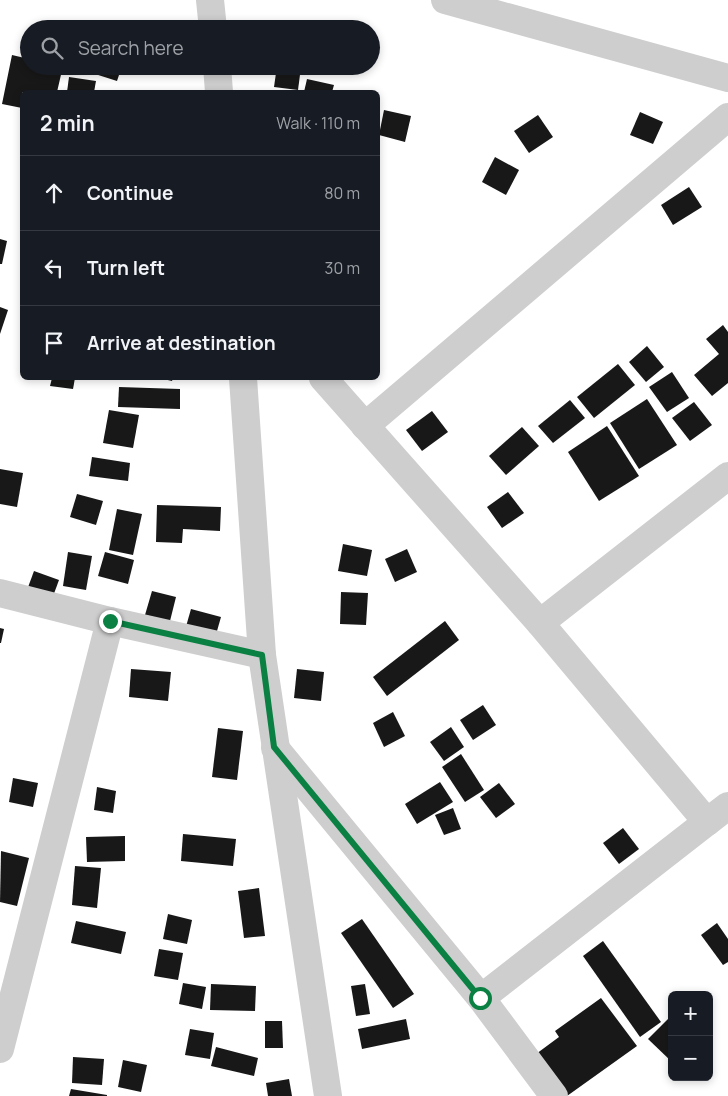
<!DOCTYPE html>
<html lang="en">
<head>
<meta charset="utf-8">
<style>
	:root { --surface:#171b24; --page:#20242c; --text:#f1f3f6; --muted:#9ea1a6; --line:#363941 }
	body { margin:0; font-family:Manrope,sans-serif; background:var(--page); color:var(--text) }
	.controls { position:absolute; right:15px; bottom:15px; display:grid; overflow:hidden; border-radius:8px; box-shadow:0 2px 8px #0003 }
	.controls button { width:45px; height:45px; display:grid; place-items:center; padding:0; border:0; border-bottom:1px solid var(--line); background:var(--surface); color:var(--text); font:25px sans-serif }
	.stop { position:absolute; width:15px; height:15px; margin:-11px; border:4px solid #0b8043; border-radius:50%; background:#fff }
	.stop.end { background:#0b8043; border-color:#fff; box-shadow:0 1px 5px #0008 }
	.list { margin:0; padding:0; list-style:none }
	h2 { display:flex; justify-content:space-between; align-items:center; height:65px; margin:0; padding:0 20px; font-size:21px }
	h2 small { font-size:16px; font-weight:400; color:var(--muted) }
	.list li { display:grid; grid-template-columns:32px 1fr auto; gap:15px; align-items:center; box-sizing:border-box; height:75px; padding:0 20px; border-top:1px solid var(--line) }
	.list b { display:block; font-size:19px; white-space:nowrap }
	.list em { font-size:16px; font-style:normal; color:var(--muted) }
	.icon { flex:none; width:28px; height:28px; fill:none; stroke:currentColor; stroke-width:2; stroke-linecap:round; stroke-linejoin:round }
	.map { position:relative; flex:none; width:728px; height:1096px; overflow:hidden }
	.search { position:absolute; background:var(--surface); box-shadow:0 2px 8px #0003; left:20px; top:20px; width:360px; height:55px; display:flex; align-items:center; gap:12px; box-sizing:border-box; padding:0 18px; border-radius:28px; color:var(--muted); font-size:19px }
	.panel { position:absolute; background:var(--surface); box-shadow:0 2px 8px #0003; left:20px; top:90px; width:360px; height:290px; border-radius:8px }
	.map>svg:first-child { display:block }
	.building { fill:#181818 }
	.lines { fill:none; stroke-linecap:round; stroke-linejoin:round }
	.street { stroke:#cecece; stroke-width:28 }
	.route { stroke:#0b8043; stroke-width:6 }
</style>
</head>
<body>
<div class="map">
<svg width="728" height="1096" viewBox="0 0 728 1096">
	<rect width="100%" height="100%" fill="#fff"/>
	<g class="building">
		<polygon points="114,20 134,26 133,29 111,29"/>
		<polygon points="12,55 29,59 29,66 63,66 57,92 22,92 22,108 2,104"/>
		<polygon points="70,66 122,66 117,81"/>
		<polygon points="277,66 301,67 298,90 274,87"/>
		<polygon points="69,77 96,81 94,92 67,92"/>
		<polygon points="307,79 334,85 332,92 304,92"/>
		<polygon points="384,110 411,116 405,142 379,135"/>
		<polygon points="640,112 663,122 653,144 630,135"/>
		<polygon points="538,115 553,137 529,153 514,131"/>
		<polygon points="495,157 519,170 506,195 482,182"/>
		<polygon points="689,187 702,207 673,225 661,205"/>
		<polygon points="0,239 7,241 2,264 0,264"/>
		<polygon points="0,307 8,310 0,334"/>
		<polygon points="723,325 728,332 728,383 712,396 694,375 719,354 706,339"/>
		<polygon points="647,346 664,367 646,382 629,362"/>
		<polygon points="618,364 635,385 594,418 577,397"/>
		<polygon points="672,372 689,398 667,412 649,387"/>
		<polygon points="52,378 75,378 73,389 50,386"/>
		<polygon points="159,378 173,378 172,381"/>
		<polygon points="119,387 180,389 180,409 118,407"/>
		<polygon points="647,399 677,445 639,469 610,423"/>
		<polygon points="570,400 585,418 553,443 538,426"/>
		<polygon points="694,402 712,425 690,441 672,418"/>
		<polygon points="109,410 139,415 133,448 103,443"/>
		<polygon points="432,411 448,432 422,451 406,430"/>
		<polygon points="607,426 639,476 599,501 568,452"/>
		<polygon points="522,427 539,446 506,475 489,456"/>
		<polygon points="92,457 130,463 128,481 89,476"/>
		<polygon points="0,469 23,473 17,507 0,504"/>
		<polygon points="508,492 524,513 502,528 487,507"/>
		<polygon points="77,494 103,501 96,525 70,517"/>
		<polygon points="157,505 221,507 220,531 183,529 182,543 156,542"/>
		<polygon points="117,509 142,514 133,555 109,550"/>
		<polygon points="343,544 372,550 367,576 338,571"/>
		<polygon points="407,549 417,572 395,582 385,559"/>
		<polygon points="68,552 92,556 86,590 63,586"/>
		<polygon points="105,552 134,560 128,584 98,576"/>
		<polygon points="34,571 59,580 52,599 27,590"/>
		<polygon points="152,591 176,597 170,621 145,615"/>
		<polygon points="341,592 368,593 366,625 340,624"/>
		<polygon points="191,609 221,617 215,638 185,630"/>
		<polygon points="445,621 459,640 387,696 373,677"/>
		<polygon points="0,628 4,629 1,643 0,643"/>
		<polygon points="131,669 171,672 168,701 129,697"/>
		<polygon points="297,669 324,672 321,701 294,698"/>
		<polygon points="483,705 496,725 473,740 460,720"/>
		<polygon points="393,712 405,736 384,747 373,723"/>
		<polygon points="451,727 464,747 444,761 430,742"/>
		<polygon points="218,728 243,731 237,780 212,777"/>
		<polygon points="461,754 484,790 465,802 442,767"/>
		<polygon points="13,778 38,783 33,807 9,802"/>
		<polygon points="440,782 453,802 417,824 405,804"/>
		<polygon points="499,783 515,804 496,818 480,797"/>
		<polygon points="97,787 116,791 113,813 94,810"/>
		<polygon points="453,808 461,829 444,835 435,815"/>
		<polygon points="623,828 639,849 619,864 603,843"/>
		<polygon points="183,834 236,839 233,866 181,861"/>
		<polygon points="125,836 125,861 87,862 86,837"/>
		<polygon points="1,851 29,858 17,906 0,902"/>
		<polygon points="75,866 101,868 97,908 72,905"/>
		<polygon points="259,888 265,936 244,938 238,891"/>
		<polygon points="168,914 192,920 187,944 163,939"/>
		<polygon points="362,919 414,994 393,1008 341,933"/>
		<polygon points="76,921 126,932 121,954 71,943"/>
		<polygon points="717,923 728,939 728,962 723,965 701,935"/>
		<polygon points="603,941 661,1022 640,1037 583,956"/>
		<polygon points="159,949 183,953 178,980 154,976"/>
		<polygon points="183,983 206,987 202,1009 179,1004"/>
		<polygon points="211,984 256,986 255,1011 210,1010"/>
		<polygon points="365,984 370,1014 356,1016 351,986"/>
		<polygon points="601,998 637,1046 567,1096 536,1054 559,1037 555,1031"/>
		<polygon points="672,1015 672,1062 648,1039"/>
		<polygon points="406,1019 410,1039 362,1049 358,1029"/>
		<polygon points="265,1021 282,1021 283,1048 265,1048"/>
		<polygon points="190,1029 214,1033 210,1059 185,1055"/>
		<polygon points="216,1047 258,1058 254,1076 211,1066"/>
		<polygon points="73,1057 104,1059 102,1085 72,1083"/>
		<polygon points="123,1060 147,1065 141,1092 118,1087"/>
		<polygon points="289,1079 292,1096 268,1096 266,1083"/>
		<polygon points="71,1089 107,1095 107,1096 69,1096"/>
	</g>
	<g class="lines">
		<g class="street">
			<polyline points="210,0 213,29"/>
			<polyline points="445,0 728,78"/>
			<polyline points="217,66 219,92"/>
			<polyline points="243,378 262,655 328,1096"/>
			<polyline points="323,378 540,623 728,476"/>
			<polyline points="365,426 728,117"/>
			<polyline points="0,593 110,621 262,655"/>
			<polyline points="540,623 707,822 728,806"/>
			<polyline points="275,748 481,998 554,1096"/>
			<polyline points="481,998 707,822"/>
			<polyline points="0,1049 110,621"/>
		</g>
	</g>
	<g class="lines">
		<polyline class="route" points="110,621 262,655 274,747 480,998"/>
	</g>
</svg>
<div class="controls">
<button>+</button>
<button>−</button>
</div>
<div class="stop" style="left:480px;top:998px"></div>
<div class="stop end" style="left:110px;top:621px"></div>
<div class="search"><svg class="icon" aria-label="search" viewBox="0 0 24 24"><circle cx="10" cy="10" r="6"/><path d="M15 15l6 6"/></svg>Search here</div>
<section class="panel">
<h2>2 min<small>Walk · 110 m</small></h2>
<ul class="list">
<li><svg class="icon" aria-label="ahead" viewBox="0 0 24 24"><path d="M12 20V5M6 11l6-6 6 6"/></svg><div><b>Continue</b></div><em>80 m</em></li>
<li><svg class="icon" aria-label="left" viewBox="0 0 24 24"><path d="M17 20v-9H6M10 6l-5 5 5 5"/></svg><div><b>Turn left</b></div><em>30 m</em></li>
<li><svg class="icon" aria-label="arrive" viewBox="0 0 24 24"><path d="M6 21V4h12l-3 4 3 4H6"/></svg><div><b>Arrive at destination</b></div></li>
</ul>
</section>
</div>
</body>
</html>
